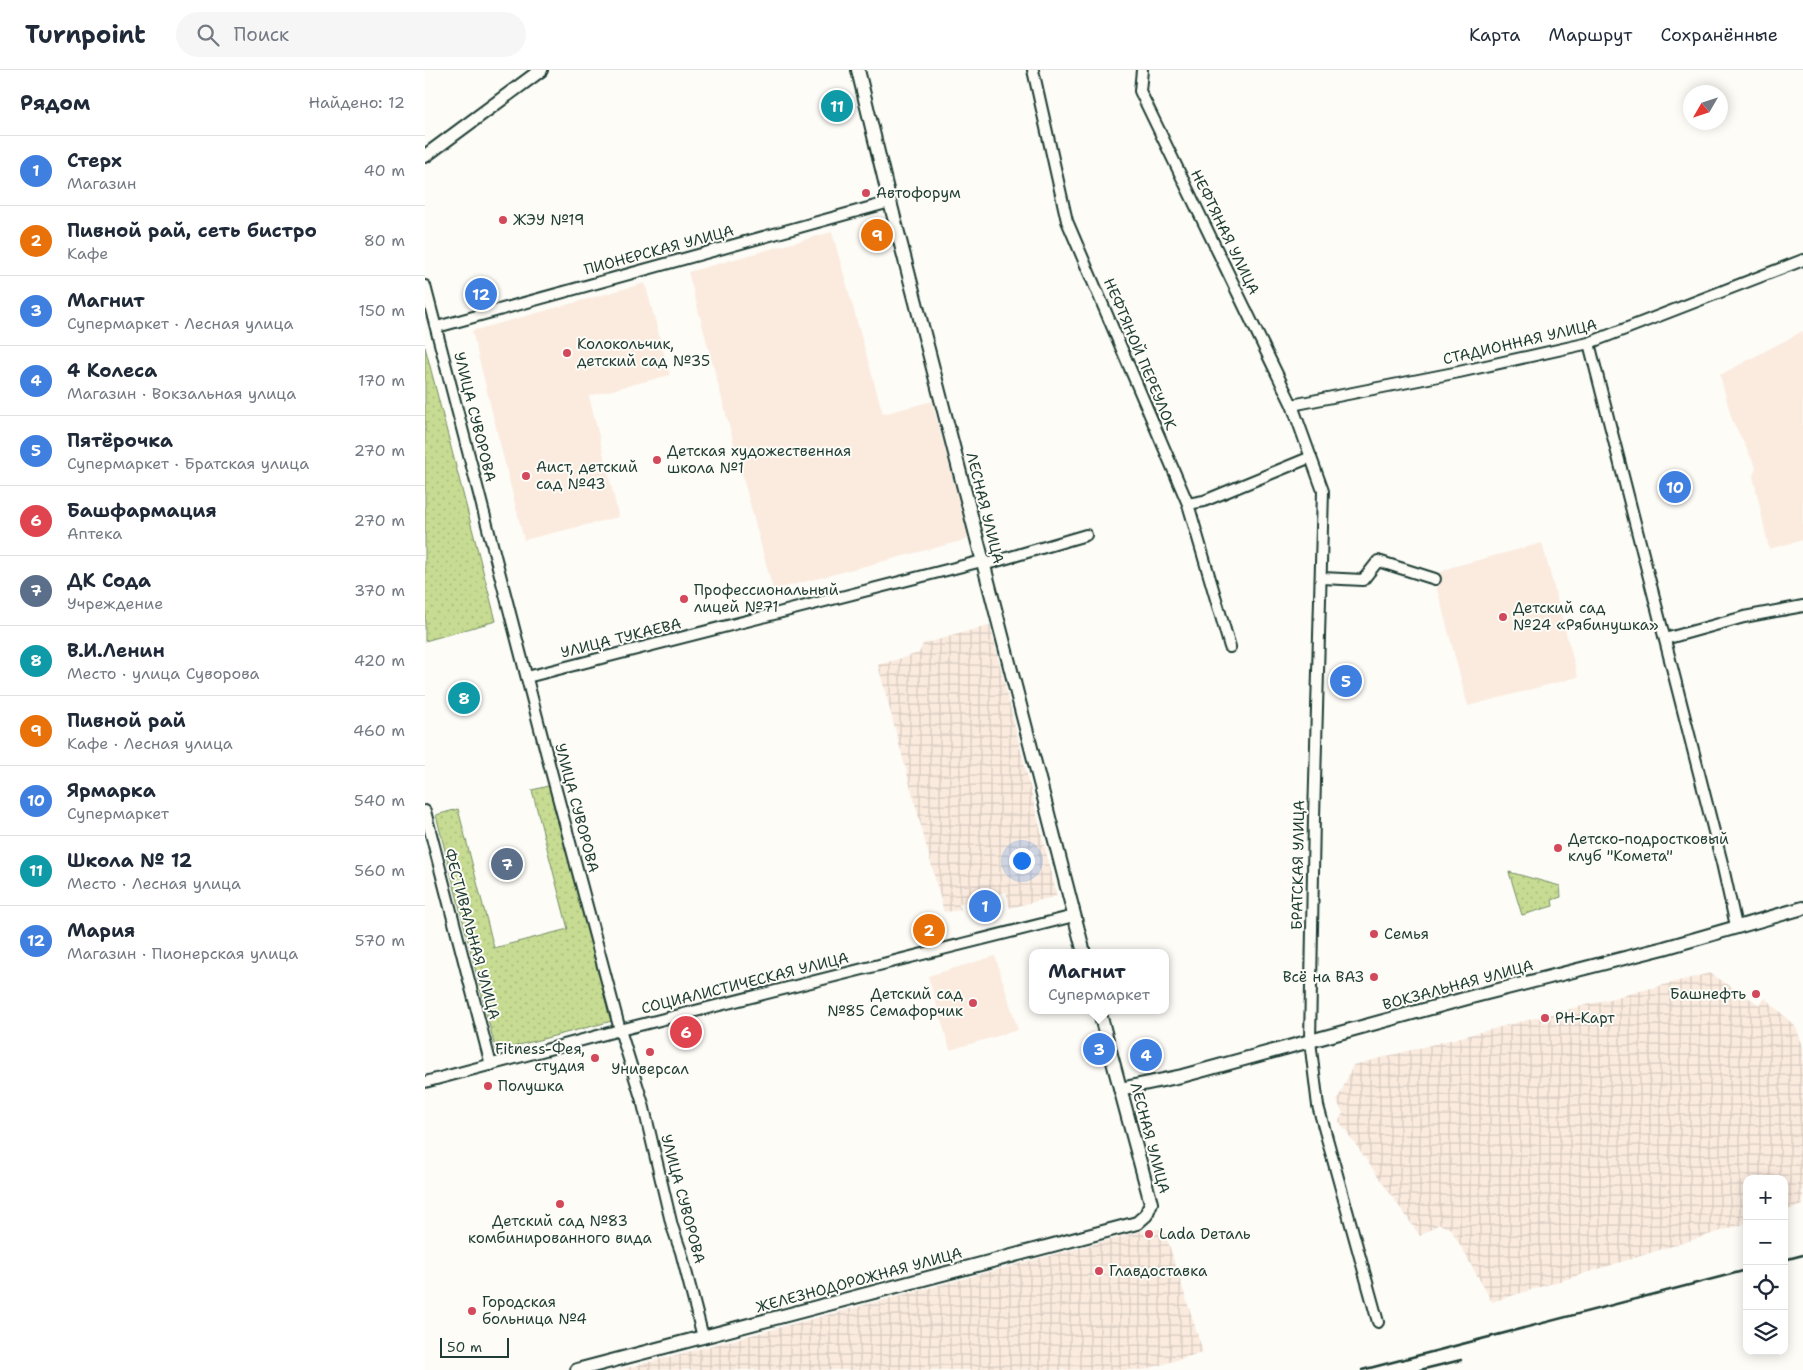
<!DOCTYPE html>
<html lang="ru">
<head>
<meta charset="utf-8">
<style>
	:root { --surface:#fff; --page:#f6f6f7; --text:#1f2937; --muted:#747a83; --line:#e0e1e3; --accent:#d1495b }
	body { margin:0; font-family:"Shantell Sans",sans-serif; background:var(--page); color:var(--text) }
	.controls { position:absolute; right:15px; bottom:15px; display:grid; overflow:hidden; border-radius:10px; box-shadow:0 2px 12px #0003 }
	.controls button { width:45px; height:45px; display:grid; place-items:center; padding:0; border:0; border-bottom:1px solid var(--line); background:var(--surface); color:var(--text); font:25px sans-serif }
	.compass { position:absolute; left:1258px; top:15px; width:45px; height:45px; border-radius:50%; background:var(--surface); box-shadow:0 2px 12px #0003; rotate:231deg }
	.scale { position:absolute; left:15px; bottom:12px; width:69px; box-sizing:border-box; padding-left:5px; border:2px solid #1f3d34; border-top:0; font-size:14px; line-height:18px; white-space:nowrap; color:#1f3d34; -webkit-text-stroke:4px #fdfcf7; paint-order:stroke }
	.you { position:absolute; left:596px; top:790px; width:18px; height:18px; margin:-12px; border:4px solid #fff; border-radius:50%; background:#1a73e8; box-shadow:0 0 0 8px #1a73e833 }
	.badge { display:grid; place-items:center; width:32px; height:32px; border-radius:50%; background:var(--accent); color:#fff; font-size:16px; font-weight:700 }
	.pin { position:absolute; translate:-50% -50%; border:2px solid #fff; box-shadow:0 1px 5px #0006 }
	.popup { position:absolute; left:604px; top:879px; width:140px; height:65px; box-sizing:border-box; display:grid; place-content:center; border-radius:10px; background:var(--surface); filter:drop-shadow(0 1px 4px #0005); font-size:16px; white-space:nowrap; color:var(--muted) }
	.popup b { font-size:19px; color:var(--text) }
	.popup::after { content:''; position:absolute; left:50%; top:100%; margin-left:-10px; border:10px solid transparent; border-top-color:var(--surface) }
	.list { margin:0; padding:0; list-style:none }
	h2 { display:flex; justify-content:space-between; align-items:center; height:65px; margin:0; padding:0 20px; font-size:21px }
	h2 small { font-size:16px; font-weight:400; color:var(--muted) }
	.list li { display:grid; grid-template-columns:32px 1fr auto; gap:15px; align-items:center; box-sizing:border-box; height:70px; padding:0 20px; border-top:1px solid var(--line) }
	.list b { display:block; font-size:19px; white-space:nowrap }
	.list p { margin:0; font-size:16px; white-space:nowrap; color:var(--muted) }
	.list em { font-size:16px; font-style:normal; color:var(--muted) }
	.icon { flex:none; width:28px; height:28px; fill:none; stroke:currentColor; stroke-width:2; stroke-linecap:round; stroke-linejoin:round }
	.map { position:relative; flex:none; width:1378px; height:1300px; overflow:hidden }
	header { display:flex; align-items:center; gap:30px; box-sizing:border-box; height:70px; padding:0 25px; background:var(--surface); border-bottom:1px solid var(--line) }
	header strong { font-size:24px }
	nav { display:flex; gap:28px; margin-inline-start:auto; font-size:18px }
	.search { width:350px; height:45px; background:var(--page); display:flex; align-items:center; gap:12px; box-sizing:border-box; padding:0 18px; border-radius:28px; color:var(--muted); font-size:19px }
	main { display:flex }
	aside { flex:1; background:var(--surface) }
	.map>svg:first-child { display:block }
	.built { fill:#fbebdf }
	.industrial { fill:url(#industrial-grid) }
	.park { fill:url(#park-dots); stroke:#738c63 }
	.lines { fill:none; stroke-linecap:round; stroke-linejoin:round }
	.minor-casing { stroke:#1f3d34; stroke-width:14 }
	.major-casing { stroke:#1f3d34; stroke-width:16 }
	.minor { stroke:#fdfcf7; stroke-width:10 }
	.major { stroke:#fdfcf7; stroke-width:12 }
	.rail { stroke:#1f3d34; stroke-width:2.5 }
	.poi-dot { fill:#d1495b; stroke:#fdfcf7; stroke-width:2 }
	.labels { text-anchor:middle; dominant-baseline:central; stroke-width:4; stroke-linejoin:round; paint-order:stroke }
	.poi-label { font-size:15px; fill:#1f3d34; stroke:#fdfcf7; text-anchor:start }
	.street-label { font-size:15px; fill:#1f3d34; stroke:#fdfcf7 }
</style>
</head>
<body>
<header>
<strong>Turnpoint</strong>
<div class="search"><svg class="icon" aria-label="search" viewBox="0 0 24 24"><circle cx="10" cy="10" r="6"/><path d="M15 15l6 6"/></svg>Поиск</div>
<nav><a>Карта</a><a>Маршрут</a><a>Сохранённые</a></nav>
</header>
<main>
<aside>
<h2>Рядом<small>Найдено: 12</small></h2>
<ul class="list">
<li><span class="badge" style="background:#3f7fe0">1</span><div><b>Стерх</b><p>Магазин</p></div><em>40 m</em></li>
<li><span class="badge" style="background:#e8710a">2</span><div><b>Пивной рай, сеть бистро</b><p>Кафе</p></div><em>80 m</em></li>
<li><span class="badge" style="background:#3f7fe0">3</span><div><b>Магнит</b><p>Супермаркет · Лесная улица</p></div><em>150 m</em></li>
<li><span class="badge" style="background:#3f7fe0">4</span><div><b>4 Колеса</b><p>Магазин · Вокзальная улица</p></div><em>170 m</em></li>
<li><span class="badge" style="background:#3f7fe0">5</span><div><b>Пятёрочка</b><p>Супермаркет · Братская улица</p></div><em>270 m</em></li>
<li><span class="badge" style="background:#e0444e">6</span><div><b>Башфармация</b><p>Аптека</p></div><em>270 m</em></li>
<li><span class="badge" style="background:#5c6f8a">7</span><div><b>ДК Сода</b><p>Учреждение</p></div><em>370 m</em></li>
<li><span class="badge" style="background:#0f9aa8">8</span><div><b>В.И.Ленин</b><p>Место · улица Суворова</p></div><em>420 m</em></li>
<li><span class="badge" style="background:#e8710a">9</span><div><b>Пивной рай</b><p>Кафе · Лесная улица</p></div><em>460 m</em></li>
<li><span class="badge" style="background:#3f7fe0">10</span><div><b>Ярмарка</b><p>Супермаркет</p></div><em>540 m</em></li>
<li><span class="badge" style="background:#0f9aa8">11</span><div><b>Школа № 12</b><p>Место · Лесная улица</p></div><em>560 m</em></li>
<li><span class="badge" style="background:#3f7fe0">12</span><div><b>Мария</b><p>Магазин · Пионерская улица</p></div><em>570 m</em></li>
</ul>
</aside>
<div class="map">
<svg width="1378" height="1300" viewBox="0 0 1378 1300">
	<defs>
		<pattern id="industrial-grid" width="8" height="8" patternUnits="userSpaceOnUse" patternTransform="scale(1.25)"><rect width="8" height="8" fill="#fbebdf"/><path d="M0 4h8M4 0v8" fill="none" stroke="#d7cac0"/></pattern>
		<pattern id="park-dots" width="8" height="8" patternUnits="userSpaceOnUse" patternTransform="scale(1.25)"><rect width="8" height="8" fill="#c7dc92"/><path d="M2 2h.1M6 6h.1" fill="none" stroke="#aabe7e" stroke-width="1.8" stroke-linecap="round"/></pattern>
	</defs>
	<rect width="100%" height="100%" fill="#fdfcf7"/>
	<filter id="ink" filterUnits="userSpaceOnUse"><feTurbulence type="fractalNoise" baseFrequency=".02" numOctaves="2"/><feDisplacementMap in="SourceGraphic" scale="10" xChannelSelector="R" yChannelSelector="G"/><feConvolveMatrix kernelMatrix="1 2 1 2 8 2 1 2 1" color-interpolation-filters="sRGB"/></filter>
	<g filter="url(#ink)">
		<g class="built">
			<polygon points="407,162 458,344 507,331 544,469 348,520 263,202"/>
			<polygon points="220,213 245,305 164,326 194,447 99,470 47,261"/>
			<polygon points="1378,261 1378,470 1344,479 1328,406 1331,397 1307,350 1295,305"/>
			<polygon points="1117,473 1153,607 1043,636 1011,515 1016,502 1027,497"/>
			<polygon points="570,886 593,960 525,980 503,906"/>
		</g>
		<g class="industrial">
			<polygon points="565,555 632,826 585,838 581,822 534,834 536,840 519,842 453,595 494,583 498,574"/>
			<polygon points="1285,903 1335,935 1340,928 1371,957 1378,977 1378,1135 1359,1141 1359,1109 1322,1109 1322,1153 1067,1232 1026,1159 1014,1154 995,1166 914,1051 918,1043 912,1031 928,995"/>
			<polygon points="726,1159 739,1159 778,1282 719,1300 194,1300"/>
		</g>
		<g class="park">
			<polygon points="0,277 71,551 0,571"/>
			<polygon points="127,715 187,951 71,981 11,745 33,739 69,878 143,859 107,720"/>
			<polygon points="1084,802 1135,816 1136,827 1127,830 1128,836 1097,845"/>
		</g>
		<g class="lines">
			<defs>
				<g id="minor">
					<polyline points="608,0 642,151 763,434 805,577"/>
					<polyline points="717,0 715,21 867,335 898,421 889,747 885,971 893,1036 953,1252"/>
					<polyline points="0,216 126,701 195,960 218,1034 247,1156 256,1182 278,1267"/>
					<polyline points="12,257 465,132"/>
					<polyline points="1164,273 1297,793 1311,856"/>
					<polyline points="867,335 1034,302 1164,273 1378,190"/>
					<polyline points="763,434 779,431 886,387"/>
					<polyline points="897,508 938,510 953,491 1010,509"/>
					<polyline points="1240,569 1319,547 1378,536"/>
					<polyline points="102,607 557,491 565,493 661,465"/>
					<polyline points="0,741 66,995"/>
					<polyline points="0,1012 195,960 649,846"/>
				</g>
				<g id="major">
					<polyline points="433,0 465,132 659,883"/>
					<polyline points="0,86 116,0"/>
					<polyline points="695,1019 757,1006 1050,926 1239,878 1378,838"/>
					<polyline points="152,1300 712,1153 721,1145 726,1133 674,940"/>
				</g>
			</defs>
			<use href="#minor" class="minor-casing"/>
			<use href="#major" class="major-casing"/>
			<use href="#minor" class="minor"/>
			<use href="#major" class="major"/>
			<g class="rail">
				<polyline points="1359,1190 1378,1185"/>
				<polyline points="937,1300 1322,1200"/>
				<polyline points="995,1300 1036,1290"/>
			</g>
		</g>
	</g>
	<g class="poi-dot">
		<circle cx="441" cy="123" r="5"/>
		<circle cx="78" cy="150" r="5"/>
		<circle cx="142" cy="283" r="5"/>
		<circle cx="232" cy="390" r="5"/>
		<circle cx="101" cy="406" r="5"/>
		<circle cx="259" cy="529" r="5"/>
		<circle cx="1078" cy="547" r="5"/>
		<circle cx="1133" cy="778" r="5"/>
		<circle cx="949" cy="864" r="5"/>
		<circle cx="949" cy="907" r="5"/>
		<circle cx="1331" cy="924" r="5"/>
		<circle cx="548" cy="933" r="5"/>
		<circle cx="1120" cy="948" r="5"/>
		<circle cx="225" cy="982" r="5"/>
		<circle cx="170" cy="988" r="5"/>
		<circle cx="63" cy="1016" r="5"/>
		<circle cx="135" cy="1134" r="5"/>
		<circle cx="724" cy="1164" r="5"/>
		<circle cx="674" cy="1201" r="5"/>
		<circle cx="47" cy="1241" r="5"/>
	</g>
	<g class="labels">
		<g class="poi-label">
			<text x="451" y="123">Автофорум</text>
			<text x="88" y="150">ЖЭУ №19</text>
			<text x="152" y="274">Колокольчик,<tspan x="152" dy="17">детский сад №35</tspan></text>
			<text x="242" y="381">Детская художественная<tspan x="242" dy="17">школа №1</tspan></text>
			<text x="111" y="397">Аист, детский<tspan x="111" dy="17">сад №43</tspan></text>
			<text x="269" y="520">Профессиональный<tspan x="269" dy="17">лицей №71</tspan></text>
			<text x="1088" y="538">Детский сад<tspan x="1088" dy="17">№24 «Рябинушка»</tspan></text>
			<text x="1143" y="769">Детско-подростковый<tspan x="1143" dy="17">клуб "Комета"</tspan></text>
			<text x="959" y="864">Семья</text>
			<text x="939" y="907" text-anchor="end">Всё на ВАЗ</text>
			<text x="538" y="924" text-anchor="end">Детский сад<tspan x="538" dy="17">№85 Семафорчик</tspan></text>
			<text x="1321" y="924" text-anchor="end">Башнефть</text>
			<text x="1130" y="948">РН-Карт</text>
			<text x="160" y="979" text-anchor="end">Fitness-Фея,<tspan x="160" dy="17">студия</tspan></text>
			<text x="225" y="999" text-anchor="middle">Универсал</text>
			<text x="73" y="1016">Полушка</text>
			<text x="135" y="1151" text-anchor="middle">Детский сад №83<tspan x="135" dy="17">комбинированного вида</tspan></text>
			<text x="734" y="1164">Lada Dеталь</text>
			<text x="684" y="1201">Главдоставка</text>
			<text x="57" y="1232">Городская<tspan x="57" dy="17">больница №4</tspan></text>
		</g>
		<g class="street-label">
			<text transform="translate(800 162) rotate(64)">НЕФТЯНАЯ УЛИЦА</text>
			<text transform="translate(234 180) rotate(-15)">ПИОНЕРСКАЯ УЛИЦА</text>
			<text transform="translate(1095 272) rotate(-13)">СТАДИОННАЯ УЛИЦА</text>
			<text transform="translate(715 284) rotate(67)">НЕФТЯНОЙ ПЕРЕУЛОК</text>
			<text transform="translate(50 347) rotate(76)">УЛИЦА СУВОРОВА</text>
			<text transform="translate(560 438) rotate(76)">ЛЕСНАЯ УЛИЦА</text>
			<text transform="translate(196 568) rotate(-14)">УЛИЦА ТУКАЕВА</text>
			<text transform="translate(152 738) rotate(75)">УЛИЦА СУВОРОВА</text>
			<text transform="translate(873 795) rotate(-89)">БРАТСКАЯ УЛИЦА</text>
			<text transform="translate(47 864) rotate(75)">ФЕСТИВАЛЬНАЯ УЛИЦА</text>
			<text transform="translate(320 913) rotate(-14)">СОЦИАЛИСТИЧЕСКАЯ УЛИЦА</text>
			<text transform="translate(1033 915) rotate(-15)">ВОКЗАЛЬНАЯ УЛИЦА</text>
			<text transform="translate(725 1068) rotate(75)">ЛЕСНАЯ УЛИЦА</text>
			<text transform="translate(258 1129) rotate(75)">УЛИЦА СУВОРОВА</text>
			<text transform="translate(434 1210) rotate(-15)">ЖЕЛЕЗНОДОРОЖНАЯ УЛИЦА</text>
		</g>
	</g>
</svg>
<div class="controls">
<button>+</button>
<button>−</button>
<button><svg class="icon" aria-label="locate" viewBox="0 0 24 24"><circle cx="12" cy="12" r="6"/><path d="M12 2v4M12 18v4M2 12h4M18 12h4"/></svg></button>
<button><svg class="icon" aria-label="layers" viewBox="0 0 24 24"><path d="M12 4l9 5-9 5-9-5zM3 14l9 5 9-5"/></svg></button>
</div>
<svg class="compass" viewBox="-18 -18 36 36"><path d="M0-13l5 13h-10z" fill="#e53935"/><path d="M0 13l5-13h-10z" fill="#747a83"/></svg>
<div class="scale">50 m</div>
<div class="you"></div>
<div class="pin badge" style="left:560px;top:836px;background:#3f7fe0">1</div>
<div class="pin badge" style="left:504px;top:860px;background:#e8710a">2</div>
<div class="pin badge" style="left:674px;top:979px;background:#3f7fe0">3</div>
<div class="popup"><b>Магнит</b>Супермаркет</div>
<div class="pin badge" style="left:721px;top:985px;background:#3f7fe0">4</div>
<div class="pin badge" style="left:921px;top:611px;background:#3f7fe0">5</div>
<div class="pin badge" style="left:261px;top:962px;background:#e0444e">6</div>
<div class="pin badge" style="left:82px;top:794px;background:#5c6f8a">7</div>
<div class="pin badge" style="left:39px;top:628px;background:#0f9aa8">8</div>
<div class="pin badge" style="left:452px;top:165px;background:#e8710a">9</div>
<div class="pin badge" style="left:1250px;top:417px;background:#3f7fe0">10</div>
<div class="pin badge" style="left:412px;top:36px;background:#0f9aa8">11</div>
<div class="pin badge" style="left:56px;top:224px;background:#3f7fe0">12</div>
</div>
</main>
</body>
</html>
